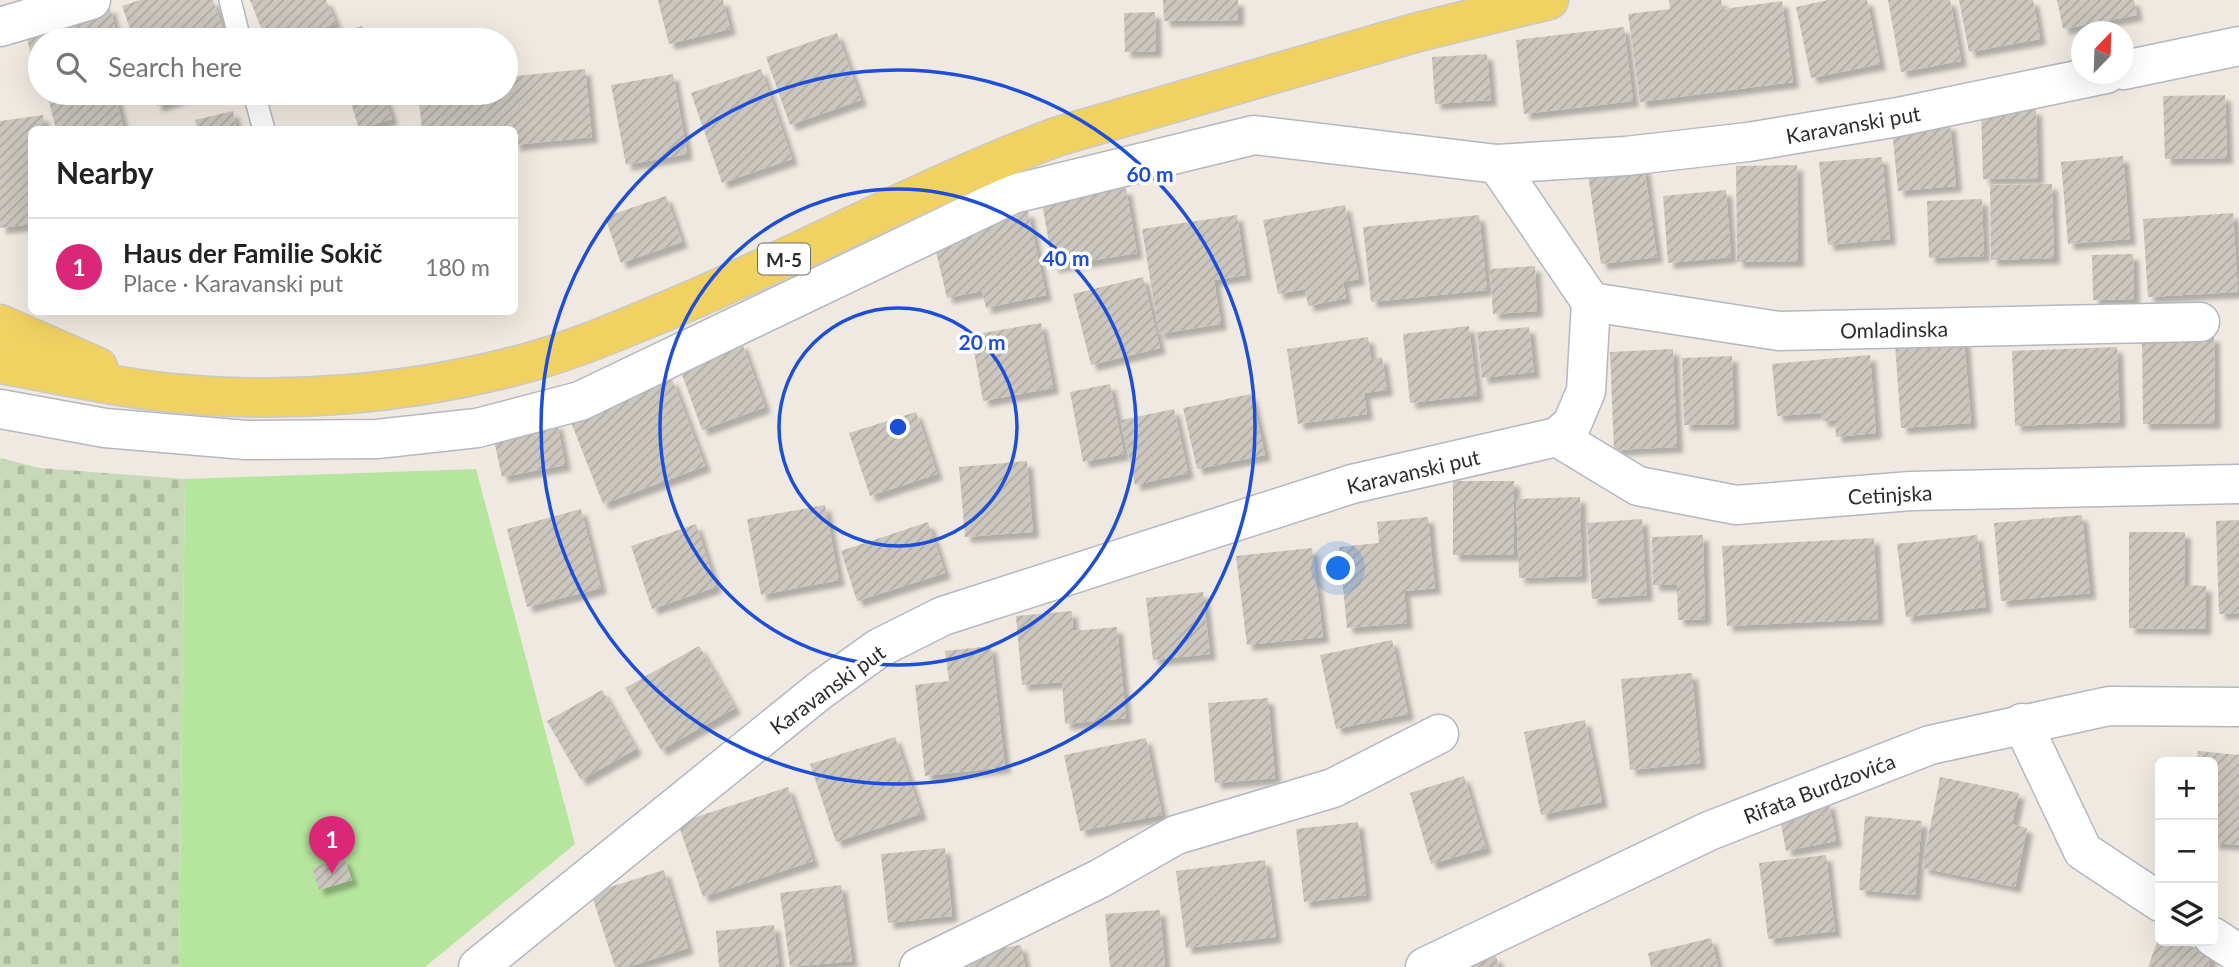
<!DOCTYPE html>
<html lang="en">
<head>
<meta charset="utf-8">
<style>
	:root { --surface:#fff; --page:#f6f6f6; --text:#222; --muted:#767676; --line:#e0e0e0; --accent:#db2777 }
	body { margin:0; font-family:Lato,sans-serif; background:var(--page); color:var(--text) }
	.controls { position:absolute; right:21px; bottom:21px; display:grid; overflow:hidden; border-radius:10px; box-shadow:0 7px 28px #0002 }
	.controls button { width:63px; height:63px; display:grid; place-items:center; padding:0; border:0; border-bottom:2px solid var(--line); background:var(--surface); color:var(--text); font:35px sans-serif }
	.compass { position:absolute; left:2071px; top:21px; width:63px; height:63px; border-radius:50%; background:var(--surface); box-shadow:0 7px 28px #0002; rotate:23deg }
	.you { position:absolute; left:1339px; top:569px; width:24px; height:24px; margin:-18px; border:5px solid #fff; border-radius:50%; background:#1a73e8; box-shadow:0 0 0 10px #1a73e833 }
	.badge { display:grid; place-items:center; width:46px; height:46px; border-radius:50%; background:var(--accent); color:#fff; font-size:23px; font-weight:700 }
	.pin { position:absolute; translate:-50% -58px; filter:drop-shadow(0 2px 4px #0008) }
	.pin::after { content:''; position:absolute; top:37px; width:24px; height:21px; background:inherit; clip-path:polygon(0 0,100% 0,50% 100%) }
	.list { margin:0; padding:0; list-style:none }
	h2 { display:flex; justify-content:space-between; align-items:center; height:91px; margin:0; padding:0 28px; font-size:30px }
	h2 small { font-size:23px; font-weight:400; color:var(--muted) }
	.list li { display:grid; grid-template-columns:46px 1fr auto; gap:21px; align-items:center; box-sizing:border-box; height:98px; padding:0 28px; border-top:2px solid var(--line) }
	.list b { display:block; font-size:26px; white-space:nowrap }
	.list p { margin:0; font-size:23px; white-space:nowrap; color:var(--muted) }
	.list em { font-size:23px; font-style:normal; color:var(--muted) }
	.icon { flex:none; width:38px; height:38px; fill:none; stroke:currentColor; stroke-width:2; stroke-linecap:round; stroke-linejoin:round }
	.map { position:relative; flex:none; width:2239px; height:967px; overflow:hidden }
	.search { position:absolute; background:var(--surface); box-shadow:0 7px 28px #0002; left:28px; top:28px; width:490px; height:77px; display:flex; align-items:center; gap:18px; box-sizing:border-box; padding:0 24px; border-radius:38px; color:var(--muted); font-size:26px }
	.panel { position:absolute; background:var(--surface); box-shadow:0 7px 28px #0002; left:28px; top:126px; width:490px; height:189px; border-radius:10px }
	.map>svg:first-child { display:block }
	.green { fill:#b6e59e }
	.cemetery { fill:url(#cemetery-stones) }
	.building { fill:url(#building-hatch); filter:url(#shadow) }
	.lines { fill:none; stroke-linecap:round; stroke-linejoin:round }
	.service-casing { stroke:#b4b7c1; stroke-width:24 }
	.minor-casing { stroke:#b4b7c1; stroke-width:41 }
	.tertiary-casing { stroke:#b4b7c1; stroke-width:41 }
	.primary-casing { stroke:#c9c9c9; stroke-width:41 }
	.service { stroke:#fff; stroke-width:21 }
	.minor { stroke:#fff; stroke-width:38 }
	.tertiary { stroke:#fff; stroke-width:38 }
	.primary { stroke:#f2d163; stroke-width:38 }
	.ring { fill:none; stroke:#1d4ed8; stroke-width:3.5 }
	.labels { text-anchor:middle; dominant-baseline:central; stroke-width:7; stroke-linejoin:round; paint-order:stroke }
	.shield { fill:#fff; stroke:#6d6d6d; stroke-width:2 }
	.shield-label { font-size:19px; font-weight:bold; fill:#2e2e2e }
	.street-label { font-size:21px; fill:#2e2e2e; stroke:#fff }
	.centre { fill:#1d4ed8; stroke:#fff; stroke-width:3.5 }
	.ring-label { font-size:21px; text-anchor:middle; font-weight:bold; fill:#1d4ed8; stroke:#fff; stroke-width:7; stroke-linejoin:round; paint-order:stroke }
</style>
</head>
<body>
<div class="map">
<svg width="2239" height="967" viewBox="0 0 2239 967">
	<defs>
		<pattern id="cemetery-stones" width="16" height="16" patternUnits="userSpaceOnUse" patternTransform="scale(1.75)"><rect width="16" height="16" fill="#c8d9b8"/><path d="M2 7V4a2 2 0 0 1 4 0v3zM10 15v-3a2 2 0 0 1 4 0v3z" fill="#acbb9e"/></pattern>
		<pattern id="building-hatch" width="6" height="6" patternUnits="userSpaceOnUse" patternTransform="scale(1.75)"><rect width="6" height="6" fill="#cbc7bf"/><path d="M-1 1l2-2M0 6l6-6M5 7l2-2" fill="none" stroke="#afaba4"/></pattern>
		<filter id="shadow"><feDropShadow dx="6" dy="6" stdDeviation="2" flood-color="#0004"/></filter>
	</defs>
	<rect width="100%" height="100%" fill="#efe9e1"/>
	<polygon class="green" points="476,469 575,844 425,967 179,967 185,479"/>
	<polygon class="cemetery" points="0,458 39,468 185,479 179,967 0,967"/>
	<g class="building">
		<polygon points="140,0 213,0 227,40 134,40 122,6"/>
		<polygon points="250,0 326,0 336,23 294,40 266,40"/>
		<polygon points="658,0 723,0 730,29 669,44"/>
		<polygon points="1163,0 1238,0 1238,20 1164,21"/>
		<polygon points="1669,0 1721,0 1723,9 1782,1 1793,82 1640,102 1628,14 1670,9"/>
		<polygon points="1828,0 1867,0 1880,64 1811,78 1796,7"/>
		<polygon points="1888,0 1950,0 1961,61 1901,72"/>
		<polygon points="1959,0 2033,0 2040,39 1969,52"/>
		<polygon points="2057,0 2134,0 2137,15 2063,29"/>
		<polygon points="110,7 118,40 40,40 40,61 33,63 24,27"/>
		<polygon points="1155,12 1156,51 1125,52 1124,13"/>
		<polygon points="362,26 367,40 331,40 330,36"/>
		<polygon points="1624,27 1633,101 1524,114 1516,40"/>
		<polygon points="837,33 861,100 790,125 766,57"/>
		<polygon points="1487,54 1491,100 1435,104 1432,57"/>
		<polygon points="585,69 592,137 514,145 514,130 422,130 418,93 506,93 506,77"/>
		<polygon points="761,69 792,159 722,183 691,93"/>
		<polygon points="673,74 687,154 626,165 611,85"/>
		<polygon points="47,93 115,93 124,130 56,130"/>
		<polygon points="153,93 195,93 157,106"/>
		<polygon points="348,93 383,93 392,119 359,129"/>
		<polygon points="2225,95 2227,158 2165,159 2163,96"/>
		<polygon points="2036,109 2038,178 1983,179 1981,111"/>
		<polygon points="233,111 237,130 198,130 195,120"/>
		<polygon points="43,115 45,130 32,130 32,224 0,228 0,121"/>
		<polygon points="1950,124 1956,186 1898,191 1892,129"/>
		<polygon points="2123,156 2130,239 2068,244 2061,162"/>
		<polygon points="1882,157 1890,239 1828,245 1819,162"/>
		<polygon points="1797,165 1798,261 1737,262 1736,166"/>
		<polygon points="1644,166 1657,257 1601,264 1588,174"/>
		<polygon points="2052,184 2054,258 1991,260 1990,185"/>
		<polygon points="1126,188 1137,253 1053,267 1042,202"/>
		<polygon points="1726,190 1731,257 1668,263 1663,196"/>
		<polygon points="666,196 682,242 621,263 605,217"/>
		<polygon points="1982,199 1984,256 1929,258 1927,201"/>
		<polygon points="1345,205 1359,279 1343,282 1346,298 1308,306 1305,289 1278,294 1263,220"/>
		<polygon points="1028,211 1046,295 986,308 982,291 947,298 934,243 966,225"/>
		<polygon points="2233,213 2238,292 2148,297 2143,219"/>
		<polygon points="1237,215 1246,275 1214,280 1221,324 1159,334 1142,229"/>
		<polygon points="1479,215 1487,290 1371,302 1363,227"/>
		<polygon points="2133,254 2134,299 2093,300 2092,255"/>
		<polygon points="1535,266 1537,311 1493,314 1490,269"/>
		<polygon points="1143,277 1160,348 1091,365 1073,294"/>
		<polygon points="1041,323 1053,388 983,401 971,335"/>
		<polygon points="1469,326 1477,395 1410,403 1403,334"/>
		<polygon points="1529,327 1534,372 1482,378 1477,332"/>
		<polygon points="2214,336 2215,423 2143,424 2142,337"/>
		<polygon points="1368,337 1371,359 1382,357 1387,390 1364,393 1367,414 1298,424 1287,349"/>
		<polygon points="1964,339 1971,423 1901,428 1895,344"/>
		<polygon points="742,343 765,407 702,430 679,366"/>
		<polygon points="2117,347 2120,422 2015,426 2012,351"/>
		<polygon points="1673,349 1677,447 1614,450 1610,352"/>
		<polygon points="1870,355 1876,433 1836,437 1835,420 1822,421 1821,413 1777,416 1772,364"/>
		<polygon points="1732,356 1734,424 1684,425 1682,358"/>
		<polygon points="672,379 705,466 603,504 569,417"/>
		<polygon points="1110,384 1124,454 1083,462 1070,392"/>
		<polygon points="1251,394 1265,455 1197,469 1183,408"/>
		<polygon points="1174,409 1188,473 1135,485 1121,420"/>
		<polygon points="916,412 937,474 870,496 849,433"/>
		<polygon points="557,423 565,465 502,477 493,436"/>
		<polygon points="1027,461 1033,532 965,537 959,467"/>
		<rect x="1453" y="481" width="61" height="74"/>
		<polygon points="1580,497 1582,576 1519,578 1516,499"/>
		<polygon points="825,505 839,580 761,595 747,519"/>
		<polygon points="581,509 601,588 527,607 507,529"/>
		<polygon points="2082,515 2090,593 2001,601 1994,523"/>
		<polygon points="1428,517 1435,588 1404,591 1407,623 1347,628 1339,547 1379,543 1377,522"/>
		<polygon points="1642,519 1647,595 1592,599 1587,523"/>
		<polygon points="2239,520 2239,613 2219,614 2216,521"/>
		<polygon points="928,522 945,573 857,601 841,551"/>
		<polygon points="696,524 716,587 652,609 631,546"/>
		<polygon points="2129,532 2185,532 2184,585 2206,586 2205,629 2129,628"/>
		<polygon points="1703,535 1705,619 1678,620 1677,585 1653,585 1652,537"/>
		<polygon points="1977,535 1986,607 1906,617 1897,544"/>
		<polygon points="1874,538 1878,619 1727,626 1722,546"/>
		<polygon points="1312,548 1323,637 1247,645 1236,556"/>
		<polygon points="1203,592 1210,654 1153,660 1146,598"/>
		<polygon points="1072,611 1073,631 1117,627 1126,718 1065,724 1062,682 1022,685 1016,616"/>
		<polygon points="1392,640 1408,714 1336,729 1320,655"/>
		<polygon points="699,646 735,708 661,750 625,688"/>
		<polygon points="991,646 1005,767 925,776 915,685 949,681 945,651"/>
		<polygon points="1692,673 1700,763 1630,770 1621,679"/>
		<polygon points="602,690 636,749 581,780 547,721"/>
		<polygon points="1268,698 1275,778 1215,783 1208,703"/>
		<polygon points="1585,720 1602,802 1541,815 1524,732"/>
		<polygon points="895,737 921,814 836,842 810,764"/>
		<polygon points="1146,738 1162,815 1080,831 1064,755"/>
		<polygon points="2198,751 2239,755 2239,845 2213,843 2213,762 2197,762"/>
		<polygon points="1464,776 1486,848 1431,864 1410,793"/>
		<polygon points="1940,777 2019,793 2012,824 2027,828 2015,887 1922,868"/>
		<polygon points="788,787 813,861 703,897 678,823"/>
		<polygon points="1829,802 1836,841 1786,851 1779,812"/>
		<polygon points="1865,816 1922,821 1915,895 1859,890"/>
		<polygon points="1358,822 1366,895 1304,902 1296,829"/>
		<polygon points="945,848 952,916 888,923 881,854"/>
		<polygon points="1826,855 1835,931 1768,939 1759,863"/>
		<polygon points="344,858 352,880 319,890 312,868"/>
		<polygon points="1265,860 1276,937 1186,948 1176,871"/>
		<polygon points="664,870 688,948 628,967 615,967 591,893"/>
		<polygon points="841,885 852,961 790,967 780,893"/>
		<polygon points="1160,910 1165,966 1110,967 1105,914"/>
		<polygon points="774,925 779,967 719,967 716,931"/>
		<polygon points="2160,934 2160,941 2176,941 2213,954 2208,967 2148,967"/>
		<polygon points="1711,938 1718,967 1651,967 1648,953"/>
		<polygon points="1021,945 1025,967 951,967 949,957"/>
		<polygon points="1496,956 1499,967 1458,967 1458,966"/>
	</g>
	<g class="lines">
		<defs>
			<g id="service">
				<polyline points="230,0 240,40"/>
				<polyline points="254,93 264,130"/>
			</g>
			<g id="minor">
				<polyline points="2124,70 2239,46"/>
				<polyline points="1591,302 1779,331 2200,322"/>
				<polyline points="0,409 105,428 246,440 377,439 477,428 580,401 1013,194 1254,135 1497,164 1626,156 1748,142 1898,117 2106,74"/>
				<polyline points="1557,437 1638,486 1736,505 1911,491 2239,484"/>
				<polyline points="2022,723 2083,851 2160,902"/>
				<polyline points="2213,937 2239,954"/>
				<polyline points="478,967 819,691 879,648 943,616 1352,484 1557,437 1572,424 1586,391 1591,302 1497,164"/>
				<polyline points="919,967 1099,879 1176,835 1333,788 1439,734"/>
			</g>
			<g id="tertiary">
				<polyline points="0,27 91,0"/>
				<polyline points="1425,967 1709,831 1930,745 2109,706 2239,707"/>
			</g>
			<g id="primary">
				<polyline points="0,324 98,367"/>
				<path d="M0,364C51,373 103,385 154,391C278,406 410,395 530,362C579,348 625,328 671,309C802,254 926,185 1059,136L1418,32L1549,0"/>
			</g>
		</defs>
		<use href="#service" class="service-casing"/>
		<use href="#minor" class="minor-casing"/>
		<use href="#tertiary" class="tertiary-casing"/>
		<use href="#primary" class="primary-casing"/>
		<use href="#service" class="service"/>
		<use href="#minor" class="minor"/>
		<use href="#tertiary" class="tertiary"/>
		<use href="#primary" class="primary"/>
	</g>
	<g class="ring">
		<circle cx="898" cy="427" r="119"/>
		<circle cx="898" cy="427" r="238"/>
		<circle cx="898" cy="427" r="357"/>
	</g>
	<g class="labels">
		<rect class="shield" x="758" y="243.5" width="52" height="31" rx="5"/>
		<g class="shield-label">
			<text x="784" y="259">M-5</text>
		</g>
		<g class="street-label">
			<text transform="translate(1853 124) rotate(-10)">Karavanski put</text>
			<text transform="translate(1894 329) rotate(-1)">Omladinska</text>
			<text transform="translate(1413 471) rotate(-13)">Karavanski put</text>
			<text transform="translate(1890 494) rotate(-3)">Cetinjska</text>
			<text transform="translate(827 689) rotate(-36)">Karavanski put</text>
			<text transform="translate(1819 788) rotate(-21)">Rifata Burdzovića</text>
		</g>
	</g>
	<circle cx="898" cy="427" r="10" class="centre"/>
	<g class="ring-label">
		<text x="1150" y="182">60 m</text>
		<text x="1066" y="266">40 m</text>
		<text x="982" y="350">20 m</text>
	</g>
</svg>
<div class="controls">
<button>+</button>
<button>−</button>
<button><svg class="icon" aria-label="layers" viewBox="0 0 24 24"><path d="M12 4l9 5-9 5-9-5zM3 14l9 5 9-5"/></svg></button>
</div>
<svg class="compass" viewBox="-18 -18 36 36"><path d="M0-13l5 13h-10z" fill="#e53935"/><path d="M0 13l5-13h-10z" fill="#767676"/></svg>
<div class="you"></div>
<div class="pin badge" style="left:332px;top:874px">1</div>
<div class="search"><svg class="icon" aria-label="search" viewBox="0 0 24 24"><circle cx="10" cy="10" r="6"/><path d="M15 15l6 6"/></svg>Search here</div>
<section class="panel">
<h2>Nearby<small></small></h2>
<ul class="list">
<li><span class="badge">1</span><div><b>Haus der Familie Sokič</b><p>Place · Karavanski put</p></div><em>180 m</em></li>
</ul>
</section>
</div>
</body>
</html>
